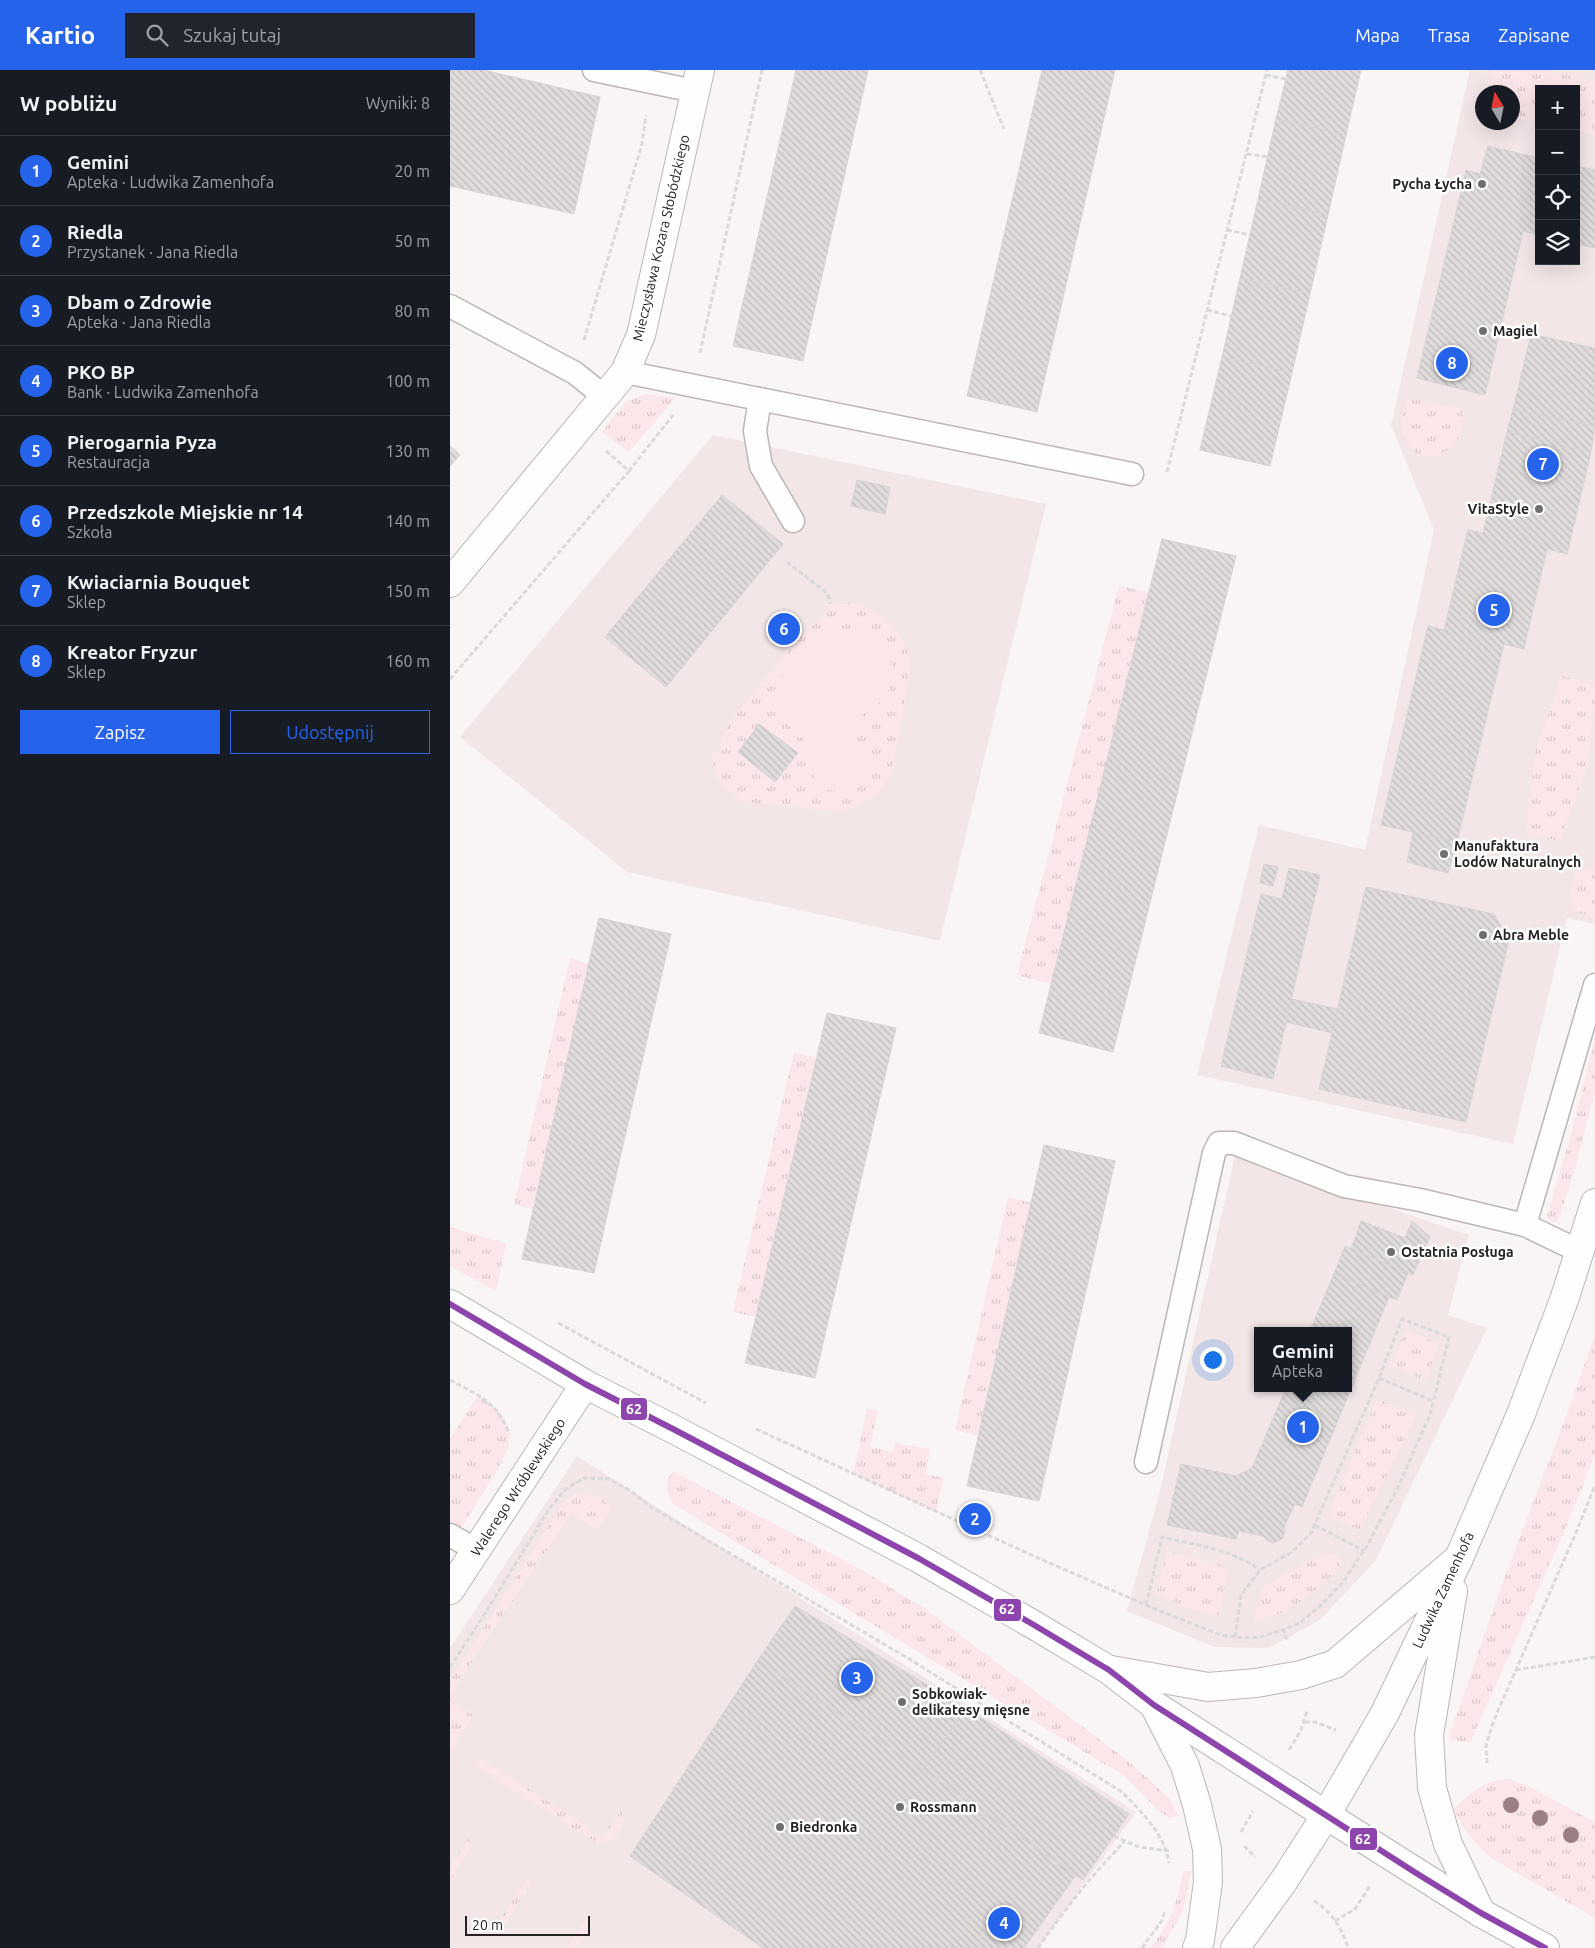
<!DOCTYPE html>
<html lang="pl">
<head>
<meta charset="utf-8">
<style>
	:root { --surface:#171b24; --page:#20242c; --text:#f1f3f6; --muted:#9ea1a6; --line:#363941; --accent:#2563eb }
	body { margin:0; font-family:Ubuntu,sans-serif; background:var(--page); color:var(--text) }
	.controls { position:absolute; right:15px; top:15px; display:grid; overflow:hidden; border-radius:0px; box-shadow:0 5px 20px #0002 }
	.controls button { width:45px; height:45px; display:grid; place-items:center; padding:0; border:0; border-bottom:1px solid var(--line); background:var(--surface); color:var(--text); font:25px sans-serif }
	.compass { position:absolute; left:1025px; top:15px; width:45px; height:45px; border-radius:50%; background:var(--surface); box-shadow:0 5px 20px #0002; rotate:350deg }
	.scale { position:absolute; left:15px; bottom:12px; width:125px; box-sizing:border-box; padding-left:5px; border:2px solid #272324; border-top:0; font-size:14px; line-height:18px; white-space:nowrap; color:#272324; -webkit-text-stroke:4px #fff; paint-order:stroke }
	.you { position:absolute; left:762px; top:1289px; width:18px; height:18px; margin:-12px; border:4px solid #fff; border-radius:50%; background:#1a73e8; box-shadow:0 0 0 8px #1a73e833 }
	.badge { display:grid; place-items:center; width:32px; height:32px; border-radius:50%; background:var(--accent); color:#fff; font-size:16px; font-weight:700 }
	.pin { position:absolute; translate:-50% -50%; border:2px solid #fff; box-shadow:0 1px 5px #0006 }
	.popup { position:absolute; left:804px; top:1257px; width:98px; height:65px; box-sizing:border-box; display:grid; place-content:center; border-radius:0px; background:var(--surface); filter:drop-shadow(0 1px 4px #0005); font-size:16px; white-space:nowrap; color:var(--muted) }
	.popup b { font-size:19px; color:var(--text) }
	.popup::after { content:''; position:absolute; left:50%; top:100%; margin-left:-10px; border:10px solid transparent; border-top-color:var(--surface) }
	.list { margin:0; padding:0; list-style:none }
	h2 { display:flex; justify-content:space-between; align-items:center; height:65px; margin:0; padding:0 20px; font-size:21px }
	h2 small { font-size:16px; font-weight:400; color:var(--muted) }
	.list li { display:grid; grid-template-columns:32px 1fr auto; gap:15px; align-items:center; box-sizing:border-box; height:70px; padding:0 20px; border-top:1px solid var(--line) }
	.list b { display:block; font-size:19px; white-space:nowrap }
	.list p { margin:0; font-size:16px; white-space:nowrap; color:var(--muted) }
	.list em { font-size:16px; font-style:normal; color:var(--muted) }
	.actions { display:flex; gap:10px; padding:15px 20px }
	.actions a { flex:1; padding:11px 0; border:1px solid var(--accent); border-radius:0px; text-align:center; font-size:18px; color:var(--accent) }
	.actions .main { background:var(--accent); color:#fff }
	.icon { flex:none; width:28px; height:28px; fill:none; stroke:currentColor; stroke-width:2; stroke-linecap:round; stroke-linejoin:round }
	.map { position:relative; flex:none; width:1145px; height:1878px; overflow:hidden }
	header { display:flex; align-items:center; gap:30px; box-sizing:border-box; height:70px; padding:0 25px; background:var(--accent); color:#fff }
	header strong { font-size:24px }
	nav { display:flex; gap:28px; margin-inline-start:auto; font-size:18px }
	.search { width:350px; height:45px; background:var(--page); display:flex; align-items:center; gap:12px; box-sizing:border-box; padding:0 18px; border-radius:0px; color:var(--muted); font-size:19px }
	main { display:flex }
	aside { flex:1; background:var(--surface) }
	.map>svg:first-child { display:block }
	.built { fill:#f2e6e7; fill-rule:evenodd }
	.grass { fill:url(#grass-tufts) }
	.park { fill:#fbe7e9 }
	.building { fill:url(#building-back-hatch); stroke:#d7d3d3 }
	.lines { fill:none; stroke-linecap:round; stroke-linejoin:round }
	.lane-casing { stroke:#bbb7b7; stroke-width:25 }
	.street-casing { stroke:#bbb7b7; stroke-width:30 }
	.secondary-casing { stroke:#bbb7b7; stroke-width:30 }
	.primary-casing { stroke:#bbb7b7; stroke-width:30 }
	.path { stroke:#dbd9d9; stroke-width:3; stroke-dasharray:5 2.5; stroke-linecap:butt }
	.lane { stroke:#fefefe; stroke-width:22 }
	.street { stroke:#fefefe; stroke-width:28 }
	.secondary { stroke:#fefefe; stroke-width:28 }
	.primary { stroke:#fefefe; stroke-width:28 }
	.bus-1-casing { stroke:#fff; stroke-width:10 }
	.bus-1 { stroke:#8e44ad; stroke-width:6 }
	.tree { fill:#9c7f84 }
	.poi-dot { fill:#716c6d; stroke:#fff; stroke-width:2 }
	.labels { text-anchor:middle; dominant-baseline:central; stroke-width:5; stroke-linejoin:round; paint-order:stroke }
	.poi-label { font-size:14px; font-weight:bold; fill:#272324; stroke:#fff; text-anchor:start }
	.street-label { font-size:14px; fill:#272324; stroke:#fff }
	.line-badge { stroke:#fff; stroke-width:2 }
	.badge-label { font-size:14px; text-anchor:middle; font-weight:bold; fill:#fff }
</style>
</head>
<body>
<header>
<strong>Kartio</strong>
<div class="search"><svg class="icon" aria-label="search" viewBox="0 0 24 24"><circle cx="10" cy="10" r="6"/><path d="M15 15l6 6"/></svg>Szukaj tutaj</div>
<nav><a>Mapa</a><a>Trasa</a><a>Zapisane</a></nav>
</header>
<main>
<aside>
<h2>W pobliżu<small>Wyniki: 8</small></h2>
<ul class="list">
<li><span class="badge">1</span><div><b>Gemini</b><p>Apteka · Ludwika Zamenhofa</p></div><em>20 m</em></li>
<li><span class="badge">2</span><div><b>Riedla</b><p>Przystanek · Jana Riedla</p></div><em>50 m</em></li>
<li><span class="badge">3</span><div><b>Dbam o Zdrowie</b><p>Apteka · Jana Riedla</p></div><em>80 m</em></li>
<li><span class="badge">4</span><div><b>PKO BP</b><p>Bank · Ludwika Zamenhofa</p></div><em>100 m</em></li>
<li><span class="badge">5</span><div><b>Pierogarnia Pyza</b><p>Restauracja</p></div><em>130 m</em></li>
<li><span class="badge">6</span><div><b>Przedszkole Miejskie nr 14</b><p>Szkoła</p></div><em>140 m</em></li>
<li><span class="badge">7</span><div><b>Kwiaciarnia Bouquet</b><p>Sklep</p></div><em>150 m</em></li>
<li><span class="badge">8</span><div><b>Kreator Fryzur</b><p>Sklep</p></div><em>160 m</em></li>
</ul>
<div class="actions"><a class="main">Zapisz</a><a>Udostępnij</a></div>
</aside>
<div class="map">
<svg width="1145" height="1878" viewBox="0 0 1145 1878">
	<defs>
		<pattern id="grass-tufts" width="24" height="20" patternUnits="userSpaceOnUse" patternTransform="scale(1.25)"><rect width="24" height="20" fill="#fbe7e9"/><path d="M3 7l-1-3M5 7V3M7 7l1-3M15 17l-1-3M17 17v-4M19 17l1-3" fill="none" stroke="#d7c6c8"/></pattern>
		<pattern id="building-back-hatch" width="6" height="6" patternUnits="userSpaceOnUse" patternTransform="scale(1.25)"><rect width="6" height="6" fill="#e0dcdc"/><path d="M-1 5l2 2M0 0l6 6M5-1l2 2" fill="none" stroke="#c0bcbd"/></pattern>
	</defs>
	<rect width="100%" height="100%" fill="#faf5f5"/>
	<g class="built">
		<path d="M1020,0H1145V854L1117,848L1063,1074L747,1005L809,755L915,780L984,460L941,355ZM1089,19H1126V191H1089ZM1032,22H1062V52H1032Z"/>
		<polygon points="263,365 596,434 490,871 177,802 10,667"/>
		<path d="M785,1085L1019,1165L998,1245L1037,1258L926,1490L870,1550L819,1578L764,1577L677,1541L709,1425ZM808,1261H898V1318H808Z"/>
		<polygon points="127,1386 686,1742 588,1878 0,1878 0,1578"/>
	</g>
	<g class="grass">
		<polygon points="1041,0 1095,0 1145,11 1145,66 1126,61 1126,19 1089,19 1089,52 1063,46 1062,22 1043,22 1037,13"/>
		<polygon points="195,324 225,328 179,382 152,362 175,332"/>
		<path d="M957,328L1012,339L1014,343C1012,351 1011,363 1007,371C999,384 980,388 967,386C949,363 950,355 957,328Z"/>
		<polygon points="669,516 699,522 601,914 567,905"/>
		<polygon points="409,533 433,547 450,565 459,585 459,608 441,703 430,722 412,734 393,742 296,732 278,722 266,705 261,683 272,682 272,666 281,650 359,556 378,542 376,534"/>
		<polygon points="1112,606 1145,615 1145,626 1137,696 1110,771 1076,763 1085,682"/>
		<polygon points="1145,789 1145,847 1123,841 1121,824 1124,802 1132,798 1143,799"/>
		<polygon points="120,888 139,894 83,1139 64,1135"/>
		<path d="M1145,968V1021L1126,1096L1108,1151C1102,1153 1100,1152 1097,1146L1119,1071Z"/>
		<polygon points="344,982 366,988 306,1247 283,1242"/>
		<polygon points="558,1127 581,1133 528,1366 505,1360"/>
		<polygon points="0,1157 56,1173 46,1221 0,1196"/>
		<polygon points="955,1259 988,1274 976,1311 942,1296"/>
		<polygon points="1145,1264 1145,1384 1120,1448 1020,1673 998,1669 1055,1506 1117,1344"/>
		<polygon points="28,1325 44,1337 54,1349 59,1364 58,1379 45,1404 0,1476 0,1369"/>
		<polygon points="927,1329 966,1345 910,1460 878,1446"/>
		<polygon points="417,1338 428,1341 420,1377 442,1382 445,1373 480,1379 476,1404 494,1408 486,1442 403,1404"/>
		<path d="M223,1401L412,1500L474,1538L677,1690L719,1728L729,1746L719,1748C703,1738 688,1719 674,1706L223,1434C215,1421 214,1413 223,1401Z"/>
		<polygon points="130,1422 148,1427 162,1437 148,1460 121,1444 0,1624 0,1611 112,1434 120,1427"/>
		<polygon points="717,1481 779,1497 768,1547 743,1540 707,1524"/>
		<path d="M879,1484L888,1486L891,1490L888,1499C861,1524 841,1543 804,1552L813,1517L863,1489Z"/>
		<polygon points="0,1631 24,1645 0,1683"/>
		<path d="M30,1688L152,1766L171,1741L175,1746C173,1761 164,1773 149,1774L25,1696Z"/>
		<path d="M1060,1709L1078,1716L1145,1752V1848L1041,1788C1025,1774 1013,1759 1004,1740C1009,1730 1032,1715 1043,1711C1049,1710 1055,1710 1060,1709Z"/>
		<polygon points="18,1769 24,1773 0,1810 0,1797"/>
		<path d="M733,1801H741L734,1839L712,1878H700C719,1855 729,1830 733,1801Z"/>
		<polygon points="77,1809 82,1812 50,1862 44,1858"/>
		<polygon points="137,1847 144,1851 127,1878 117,1878"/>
	</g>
	<path class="park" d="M417,561L436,576L445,605L435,628L403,652L400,672L414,690L421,703C401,724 392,722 364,718L363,693L353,669L327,644L322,625C329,612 347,578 360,572C373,564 401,563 417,561Z"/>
	<g class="building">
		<polygon points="0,0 33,0 150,27 124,144 0,116"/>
		<polygon points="346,0 418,0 353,291 283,276"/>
		<polygon points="592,0 665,0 587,342 517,326"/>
		<polygon points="838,0 911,0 896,65 826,49"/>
		<polygon points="826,49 896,65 878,145 808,129"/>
		<polygon points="1038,76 1089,88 1089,165 1073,161 1035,325 967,308 1016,100 1030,104"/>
		<polygon points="1126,96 1145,100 1145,178 1126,174"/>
		<polygon points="808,129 878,145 860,224 790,208"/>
		<polygon points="790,208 860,224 842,303 772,287"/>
		<polygon points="1081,264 1145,278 1145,356 1063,340"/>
		<polygon points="772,287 842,303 820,396 750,380"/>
		<polygon points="1063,340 1145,356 1141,382 1057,362"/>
		<polygon points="1057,362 1141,382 1117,484 1097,479 1074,579 1054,574 1007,772 931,755 978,556 994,560 1018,460 1033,463"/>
		<polygon points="0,376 10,385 0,396"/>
		<polygon points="407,410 440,417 435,444 401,436"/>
		<polygon points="272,425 333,474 216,617 155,567"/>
		<polygon points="712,469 786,486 663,982 589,963"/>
		<polygon points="309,654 348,683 325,712 288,682"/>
		<polygon points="963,762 1007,772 998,803 957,792"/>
		<polygon points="814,794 828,797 823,816 810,813"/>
		<polygon points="839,798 870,805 823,1009 771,996 811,824 832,829"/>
		<polygon points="916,817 1044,844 1059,870 1016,1052 869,1019"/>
		<polygon points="149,848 221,864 144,1203 72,1189"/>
		<polygon points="841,929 888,939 883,963 836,952"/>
		<polygon points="377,943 446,958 365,1308 295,1293"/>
		<polygon points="594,1075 665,1091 589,1431 517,1416"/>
		<polygon points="911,1151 955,1168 962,1151 980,1167 963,1205 901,1179"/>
		<polygon points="895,1176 958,1203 947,1230 884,1204"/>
		<polygon points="884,1204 939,1227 852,1437 845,1434 834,1457 835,1461 833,1468 823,1473 818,1471 813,1466 789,1461 786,1469 717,1455 731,1394 786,1406 802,1398 836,1318 898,1318 898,1261 860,1261"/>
		<polygon points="345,1536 516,1638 473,1700 308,1590"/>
		<polygon points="308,1590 473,1700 626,1805 574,1878 313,1878 180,1786"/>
		<polygon points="516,1638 679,1744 633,1810 473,1700"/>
	</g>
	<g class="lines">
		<defs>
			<g id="lane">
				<polyline points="144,0 244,21"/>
				<polyline points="0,236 125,303 155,327"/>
				<polyline points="175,302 682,404"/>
				<polyline points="310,329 305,361 311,396 343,451"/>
				<polyline points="1129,1181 1075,1155 1145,915"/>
				<polyline points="696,1392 764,1083 769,1073 784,1073 894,1116 970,1130 1075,1155"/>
				<polyline points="0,1465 26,1480"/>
			</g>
			<g id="street">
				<polyline points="0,513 175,302 191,265 250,0"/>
				<polyline points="0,1234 135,1314 225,1360 468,1488 584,1555 659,1600 704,1635 876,1745"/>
				<polyline points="0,1520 135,1314"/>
				<polyline points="661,1600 758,1617 806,1613 851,1605 885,1594 1009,1488"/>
			</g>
			<polyline id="secondary" points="876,1745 1031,1843 1095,1878"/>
			<g id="primary">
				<polyline points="1003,1521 979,1665 982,1718 998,1774 1031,1843"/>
				<polyline points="704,1635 735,1696 747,1735 757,1779 758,1812 750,1870 747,1878"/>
				<polyline points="785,1878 833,1812 876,1745 935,1643 1009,1488 1071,1344 1114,1230 1145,1133"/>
			</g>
		</defs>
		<use href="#lane" class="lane-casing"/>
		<use href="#street" class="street-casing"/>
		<use href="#secondary" class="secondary-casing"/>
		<use href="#primary" class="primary-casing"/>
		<g class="path">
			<polyline points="530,0 554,59"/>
			<polyline points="816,5 836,9"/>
			<polyline points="797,84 818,87"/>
			<polyline points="777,160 800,165"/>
			<polyline points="757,240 781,246"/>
			<polyline points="134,270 192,74 196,45"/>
			<polyline points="250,283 312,0"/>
			<polyline points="156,381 179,401 223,345"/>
			<polyline points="717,402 817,0"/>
			<polyline points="337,492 378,524 380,534"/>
			<polyline points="0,609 179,401"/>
			<polyline points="108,1253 256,1333"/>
			<polyline points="929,1308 983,1331"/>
			<path d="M0,1310C28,1325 48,1332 59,1364"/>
			<polyline points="306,1359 588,1488 710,1541 771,1565 793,1568 810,1567 833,1560 837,1570"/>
			<polyline points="865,1455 914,1481"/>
			<path d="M696,1535L712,1467C745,1475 782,1479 810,1500"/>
			<polyline points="785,1567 791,1525 810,1500 842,1482 861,1463 929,1308 952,1249 999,1267 980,1345 948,1417 917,1476 893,1512 870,1536 851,1552 833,1560"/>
			<path d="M0,1597L31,1550L99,1439L116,1419L134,1408L159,1409L181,1421L201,1437L456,1587L672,1722C692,1742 715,1765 719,1793"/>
			<polyline points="1066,1600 1145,1587"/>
			<polyline points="855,1652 865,1652 886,1660"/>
			<polyline points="839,1680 851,1660 857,1641"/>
			<polyline points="1037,1693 1036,1675 1044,1650 1128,1458 1145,1415"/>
			<polyline points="791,1762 803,1741"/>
			<polyline points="664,1766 689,1777 720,1781"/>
			<polyline points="794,1776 805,1787"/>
			<path d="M864,1831C882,1842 892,1858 898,1878"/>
			<polyline points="885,1851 905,1839 920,1816"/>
			<path d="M588,1878C614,1840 642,1805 674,1772"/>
			<polyline points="692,1878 713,1849 715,1840"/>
		</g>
		<use href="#lane" class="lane"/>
		<use href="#street" class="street"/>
		<use href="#secondary" class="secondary"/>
		<use href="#primary" class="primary"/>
		<defs>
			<polyline id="bus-1" points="0,1234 135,1314 225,1360 468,1488 584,1555 659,1600 704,1635 966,1803 1031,1843 1095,1878"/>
		</defs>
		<use href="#bus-1" class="bus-1-casing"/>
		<use href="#bus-1" class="bus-1"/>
	</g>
	<g class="tree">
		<circle cx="1061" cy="1735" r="8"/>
		<circle cx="1090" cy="1748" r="8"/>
		<circle cx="1121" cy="1765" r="8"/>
	</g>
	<g class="poi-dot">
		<circle cx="1032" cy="114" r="5"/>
		<circle cx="1033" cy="261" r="5"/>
		<circle cx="1089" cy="439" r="5"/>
		<circle cx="994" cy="784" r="5"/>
		<circle cx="1033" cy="865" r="5"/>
		<circle cx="941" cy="1182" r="5"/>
		<circle cx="452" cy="1632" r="5"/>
		<circle cx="450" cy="1737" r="5"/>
		<circle cx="330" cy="1757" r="5"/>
	</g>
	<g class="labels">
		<g class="poi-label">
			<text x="1022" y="114" text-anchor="end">Pycha Łycha</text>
			<text x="1043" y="261">Magiel</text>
			<text x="1079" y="439" text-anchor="end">VitaStyle</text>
			<text x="1004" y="776">Manufaktura<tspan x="1004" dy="16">Lodów Naturalnych</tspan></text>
			<text x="1043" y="865">Abra Meble</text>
			<text x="951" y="1182">Ostatnia Posługa</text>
			<text x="462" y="1624">Sobkowiak-<tspan x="462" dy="16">delikatesy mięsne</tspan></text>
			<text x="460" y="1737">Rossmann</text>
			<text x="340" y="1757">Biedronka</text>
		</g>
		<g class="street-label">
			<text transform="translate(211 168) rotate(-77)">Mieczysława Kozara Słobódzkiego</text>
			<text transform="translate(68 1417) rotate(-57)">Walerego Wróblewskiego</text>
			<text transform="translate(993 1520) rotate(-65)">Ludwika Zamenhofa</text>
		</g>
	</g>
	<g class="line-badge">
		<rect x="170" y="1327" width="28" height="24" rx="5" fill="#8e44ad"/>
		<rect x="543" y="1528" width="29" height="24" rx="5" fill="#8e44ad"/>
		<rect x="899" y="1757" width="29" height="24" rx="5" fill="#8e44ad"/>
	</g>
	<g class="badge-label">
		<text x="184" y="1344">62</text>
		<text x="557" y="1544">62</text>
		<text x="913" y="1774">62</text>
	</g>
</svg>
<div class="controls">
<button>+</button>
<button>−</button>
<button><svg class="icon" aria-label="locate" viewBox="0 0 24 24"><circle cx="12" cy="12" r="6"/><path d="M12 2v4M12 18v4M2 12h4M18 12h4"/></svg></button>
<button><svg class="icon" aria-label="layers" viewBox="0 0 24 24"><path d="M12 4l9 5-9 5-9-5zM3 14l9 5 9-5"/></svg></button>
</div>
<svg class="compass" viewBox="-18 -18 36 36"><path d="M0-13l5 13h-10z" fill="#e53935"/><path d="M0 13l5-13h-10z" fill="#9ea1a6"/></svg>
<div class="scale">20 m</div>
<div class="you"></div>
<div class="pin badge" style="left:853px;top:1357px">1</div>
<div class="popup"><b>Gemini</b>Apteka</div>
<div class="pin badge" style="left:525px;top:1449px">2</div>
<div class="pin badge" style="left:407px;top:1608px">3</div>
<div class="pin badge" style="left:554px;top:1853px">4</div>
<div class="pin badge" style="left:1044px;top:540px">5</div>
<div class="pin badge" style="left:334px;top:559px">6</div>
<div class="pin badge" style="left:1093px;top:394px">7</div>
<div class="pin badge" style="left:1002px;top:293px">8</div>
</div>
</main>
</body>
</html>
